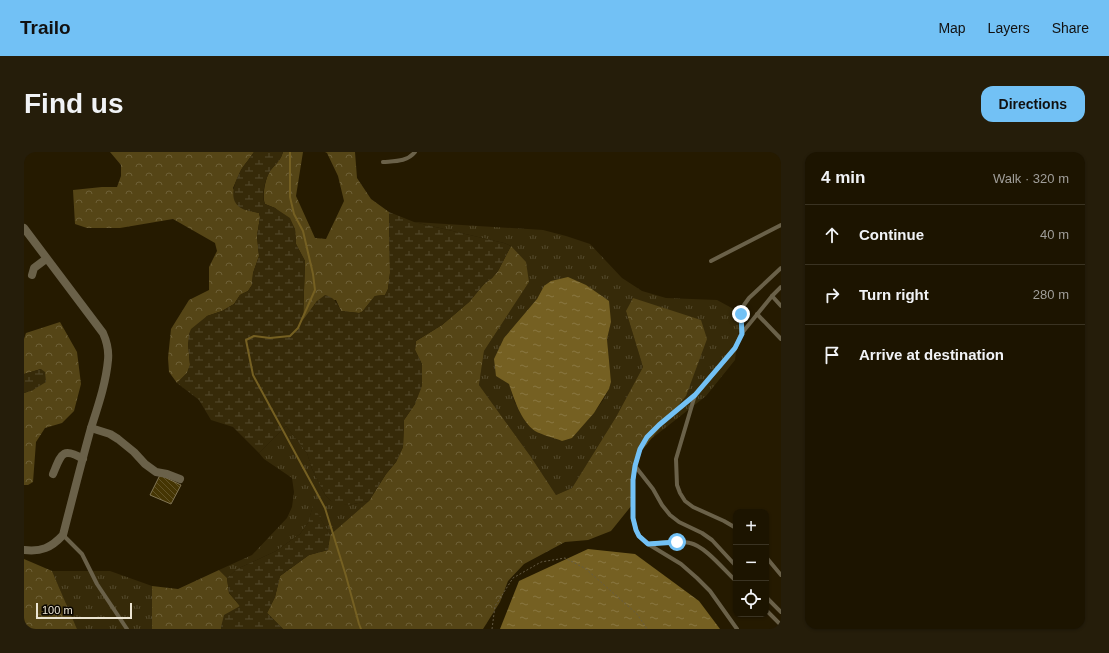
<!DOCTYPE html>
<html lang="en">
<head>
<meta charset="utf-8">
<style>
	:root { --surface:#1c1400; --page:#251d0a; --text:#f1f3f6; --muted:#a09e99; --line:#3a3322; --accent:#72c1f5 }
	body { margin:0; font-family:Helvetica,sans-serif; background:var(--page); color:var(--text) }
	.controls { position:absolute; right:12px; bottom:12px; display:grid; overflow:hidden; border-radius:8px; box-shadow:0 1px 3px #0004 }
	.controls button { width:36px; height:36px; display:grid; place-items:center; padding:0; border:0; border-bottom:1px solid var(--line); background:var(--surface); color:var(--text); font:20px sans-serif }
	.scale { position:absolute; left:12px; bottom:10px; width:96px; box-sizing:border-box; padding-left:4px; border:2px solid #ebe4d2; border-top:0; font-size:11px; line-height:14px; white-space:nowrap; color:#ebe4d2; -webkit-text-stroke:3px #0a0600; paint-order:stroke }
	.stop { position:absolute; width:12px; height:12px; margin:-9px; border:3px solid #72c1f5; border-radius:50%; background:#fff }
	.stop.end { background:#72c1f5; border-color:#fff; box-shadow:0 1px 4px #0008 }
	.list { margin:0; padding:0; list-style:none }
	h2 { display:flex; justify-content:space-between; align-items:center; height:52px; margin:0; padding:0 16px; font-size:17px }
	h2 small { font-size:13px; font-weight:400; color:var(--muted) }
	.list li { display:grid; grid-template-columns:26px 1fr auto; gap:12px; align-items:center; box-sizing:border-box; height:60px; padding:0 16px; border-top:1px solid var(--line) }
	.list b { display:block; font-size:15px; white-space:nowrap }
	.list em { font-size:13px; font-style:normal; color:var(--muted) }
	.icon { flex:none; width:22px; height:22px; fill:none; stroke:currentColor; stroke-width:2; stroke-linecap:round; stroke-linejoin:round }
	.map { position:relative; flex:none; width:757px; height:477px; overflow:hidden; border-radius:12px }
	header { display:flex; align-items:center; gap:24px; box-sizing:border-box; height:56px; padding:0 20px; background:var(--accent); color:#111 }
	header strong { font-size:19px }
	nav { display:flex; gap:22px; margin-inline-start:auto; font-size:14px }
	.intro { display:flex; align-items:center; justify-content:space-between; box-sizing:border-box; height:96px; padding:0 24px }
	h1 { margin:0; font-size:28px }
	.button { padding:10px 18px; border-radius:12px; background:var(--accent); color:#111; font-size:14px; font-weight:700 }
	main { display:flex; gap:24px; padding:0 24px }
	aside { flex:1; background:var(--surface); border-radius:12px; box-shadow:0 1px 3px #0004 }
	.map>svg:first-child { display:block }
	.grass { fill:url(#grass-tufts); fill-rule:evenodd }
	.forest { fill:url(#forest-crowns) }
	.wetland { fill:url(#wetland-marsh) }
	.water { fill:url(#water-ripples) }
	.lines { fill:none; stroke-linecap:round; stroke-linejoin:round }
	.stream { stroke:#756022; stroke-width:2 }
	.building { fill:url(#building-back-hatch); stroke:#817554 }
	.path { stroke:#655b44; stroke-width:1; stroke-dasharray:2 2; stroke-linecap:butt }
	.service { stroke:#6a6149; stroke-width:4 }
	.minor { stroke:#6a6149; stroke-width:8 }
	.route { stroke:#72c1f5; stroke-width:5 }
</style>
</head>
<body>
<header>
<strong>Trailo</strong>
<nav><a>Map</a><a>Layers</a><a>Share</a></nav>
</header>
<div class="intro"><h1>Find us</h1><a class="button">Directions</a></div>
<main>
<div class="map">
<svg width="757" height="477" viewBox="0 0 757 477">
	<defs>
		<pattern id="grass-tufts" width="24" height="20" patternUnits="userSpaceOnUse"><rect width="24" height="20" fill="#362a09"/><path d="M3 7l-1-3M5 7V3M7 7l1-3M15 17l-1-3M17 17v-4M19 17l1-3" fill="none" stroke="#53492c"/></pattern>
		<pattern id="forest-crowns" width="20" height="18" patternUnits="userSpaceOnUse"><rect width="20" height="18" fill="#554516"/><path d="M2 6a3 3 0 1 1 6 0M12 15a3 3 0 1 1 6 0" fill="none" stroke="#6e6037"/></pattern>
		<pattern id="wetland-marsh" width="20" height="14" patternUnits="userSpaceOnUse"><rect width="20" height="14" fill="#362a09"/><path d="M1 5h8M5 5V1M11 12h8M15 12V8" fill="none" stroke="#53492c"/></pattern>
		<pattern id="water-ripples" width="26" height="14" patternUnits="userSpaceOnUse"><rect width="26" height="14" fill="#756022"/><path d="M2 4q2-2 4 0t4 0M15 11q2-2 4 0t4 0" fill="none" stroke="#897741"/></pattern>
		<pattern id="building-back-hatch" width="6" height="6" patternUnits="userSpaceOnUse"><rect width="6" height="6" fill="#453503"/><path d="M-1 5l2 2M0 0l6 6M5-1l2 2" fill="none" stroke="#605227"/></pattern>
	</defs>
	<rect width="100%" height="100%" fill="#251a00"/>
	<g class="grass">
		<path d="M390,70L519,78L542,84L566,92L598,126L618,139L642,146L693,148L717,161L711,208L682,244L627,287L662,244L602,159L619,215L592,265L548,336L532,343L507,305L455,233L460,199L505,130L487,94L480,91ZM520,134L587,170L583,187L587,230C583,249 561,271 548,286L491,251L485,232L513,147Z"/>
		<polygon points="262,274 283,301 288,317 301,343 307,349 324,353 345,349 306,383 289,354 284,371 276,382 252,399 213,417 203,426 195,418 228,403 263,366 268,355 270,340 268,326 240,307 235,301"/>
		<polygon points="28,419 86,419 128,434 128,477 53,477"/>
	</g>
	<g class="forest">
		<polygon points="86,0 230,0 217,18 209,36 219,57 235,61 236,65 233,84 235,104 229,121 228,133 224,139 216,143 210,152 198,159 183,164 164,191 166,213 163,221 153,231 145,220 144,206 147,177 165,148 185,138 185,115 193,99 191,91 149,67 96,76 63,76 51,72 49,38 78,35 93,35 97,24 97,13"/>
		<path d="M259,0H279L272,44L291,86L302,87L320,49L314,24L303,1L301,0H331L333,26L347,47L365,60L366,121L364,137L361,143L351,144L338,160L335,161L317,159L312,148L293,149L279,169L281,109L272,92L271,77L251,56L241,52C238,45 241,28 245,21C249,13 256,11 259,0Z"/>
		<polygon points="487,94 502,110 505,130 460,199 455,233 507,305 532,343 548,336 592,265 619,215 602,159 609,146 677,168 683,187 662,244 610,308 608,353 587,379 564,388 541,390 500,412 484,429 476,450 459,477 259,477 243,461 251,445 256,424 285,403 304,398 306,383 345,349 362,322 372,310 379,295 380,268 391,252 398,212 391,198 392,189 418,173 445,150 460,132 468,126 474,119"/>
		<polygon points="36,170 53,200 57,232 50,259 38,271 21,276 12,290 9,330 4,333 0,333 0,241 9,238 17,217 0,222 0,187 2,181"/>
		<polygon points="0,407 28,419 53,477 0,477"/>
		<polygon points="195,418 203,426 205,441 216,454 197,475 197,477 128,477 128,434 154,437"/>
	</g>
	<g class="wetland">
		<path d="M230,0H259C256,11 249,13 245,21C241,28 237,45 241,52L251,56L266,66L271,77L272,92L281,109L279,168L293,149L301,143C310,145 313,151 317,159L335,161L338,160L351,144L361,143L364,137L366,121L365,60L390,70L480,91L487,94L474,119L468,126L460,132L445,150L418,173L392,189L391,198L398,212V234L391,252L380,268L379,295L372,310L362,322L345,349L324,353L312,352L307,349L301,343L288,317L283,301L262,274L235,301L209,275L187,268L175,248L153,231L163,221L166,213L164,191L165,182L167,177L183,164L198,159L210,152L216,143L224,139L228,133L229,121L235,104L233,84L236,65L235,61C230,60 224,59 219,57C203,50 210,31 217,18C220,12 226,7 230,0Z"/>
		<polygon points="17,217 21,220 22,230 9,238 0,241 0,222"/>
		<polygon points="289,353 306,383 304,398 285,403 256,424 251,445 243,461 259,477 197,477 197,475 200,463 216,454 205,441 203,426 213,417 252,399 276,382 284,371"/>
	</g>
	<g class="water">
		<path d="M544,125L562,133L585,149L587,170L583,187L587,230L585,237L570,261L548,286L538,289C531,286 518,283 511,279C497,269 490,247 485,232L472,224L470,207L480,186L513,147L520,134L527,129Z"/>
		<polygon points="564,397 611,402 675,449 696,477 476,477 495,429"/>
	</g>
	<g class="lines">
		<polyline class="stream" points="266,0 266,45 270,62 279,79 289,122 291,138 274,176 266,184 246,186 230,184 222,188 229,223 301,356 322,424 335,472 337,477"/>
	</g>
	<polygon class="building" points="136,323 157,333 147,352 126,343"/>
	<g class="lines">
		<polyline class="path" points="468,477 471,454 489,426 517,410 541,406 562,417 613,462 623,477"/>
		<g class="service">
			<path d="M359,10C371,9 383,10 391,0"/>
			<polyline points="687,109 757,73"/>
			<polyline points="748,144 757,154"/>
			<polyline points="733,162 757,187"/>
			<polyline points="718,181 748,144 757,135"/>
			<polyline points="671,243 652,307 653,333 656,341 661,349 669,355 700,369 712,376"/>
			<polyline points="611,314 629,337 638,353 646,363 655,370 678,381 688,388 712,414"/>
			<polyline points="39,383 58,402 73,432 103,477"/>
			<path d="M625,392C638,391 653,388 666,391C681,394 700,418 712,429"/>
			<polyline points="742,405 757,423"/>
			<polyline points="742,445 757,460"/>
			<polyline points="742,458 757,473"/>
			<polyline points="713,477 686,439 673,426 657,412 624,392 615,384 612,378 609,366 609,328 611,314 616,297 623,285 635,273 671,243 711,197 717,182 717,162 720,153 725,146 757,116"/>
		</g>
		<g class="minor">
			<path d="M0,76L79,181C83,190 85,198 84,208C82,231 74,254 67,276C57,312 48,348 39,383C27,396 17,400 0,398"/>
			<polyline points="8,123 10,116 22,107"/>
			<polyline points="67,276 86,282 94,287 110,300 121,312 132,320 143,322 156,327"/>
			<path d="M29,322C37,303 38,294 59,307"/>
		</g>
	</g>
	<g class="lines">
		<polyline class="route" points="653,390 624,392 615,384 612,378 609,366 609,328 611,314 616,297 623,285 635,273 671,243 711,196 718,182 717,162"/>
	</g>
</svg>
<div class="controls">
<button>+</button>
<button>−</button>
<button><svg class="icon" aria-label="locate" viewBox="0 0 24 24"><circle cx="12" cy="12" r="6"/><path d="M12 2v4M12 18v4M2 12h4M18 12h4"/></svg></button>
</div>
<div class="scale">100 m</div>
<div class="stop" style="left:653px;top:390px"></div>
<div class="stop end" style="left:717px;top:162px"></div>
</div>
<aside>
<h2>4 min<small>Walk · 320 m</small></h2>
<ul class="list">
<li><svg class="icon" aria-label="ahead" viewBox="0 0 24 24"><path d="M12 20V5M6 11l6-6 6 6"/></svg><div><b>Continue</b></div><em>40 m</em></li>
<li><svg class="icon" aria-label="right" viewBox="0 0 24 24"><path d="M7 20v-9h11M14 6l5 5-5 5"/></svg><div><b>Turn right</b></div><em>280 m</em></li>
<li><svg class="icon" aria-label="arrive" viewBox="0 0 24 24"><path d="M6 21V4h12l-3 4 3 4H6"/></svg><div><b>Arrive at destination</b></div></li>
</ul>
</aside>
</main>
</body>
</html>
